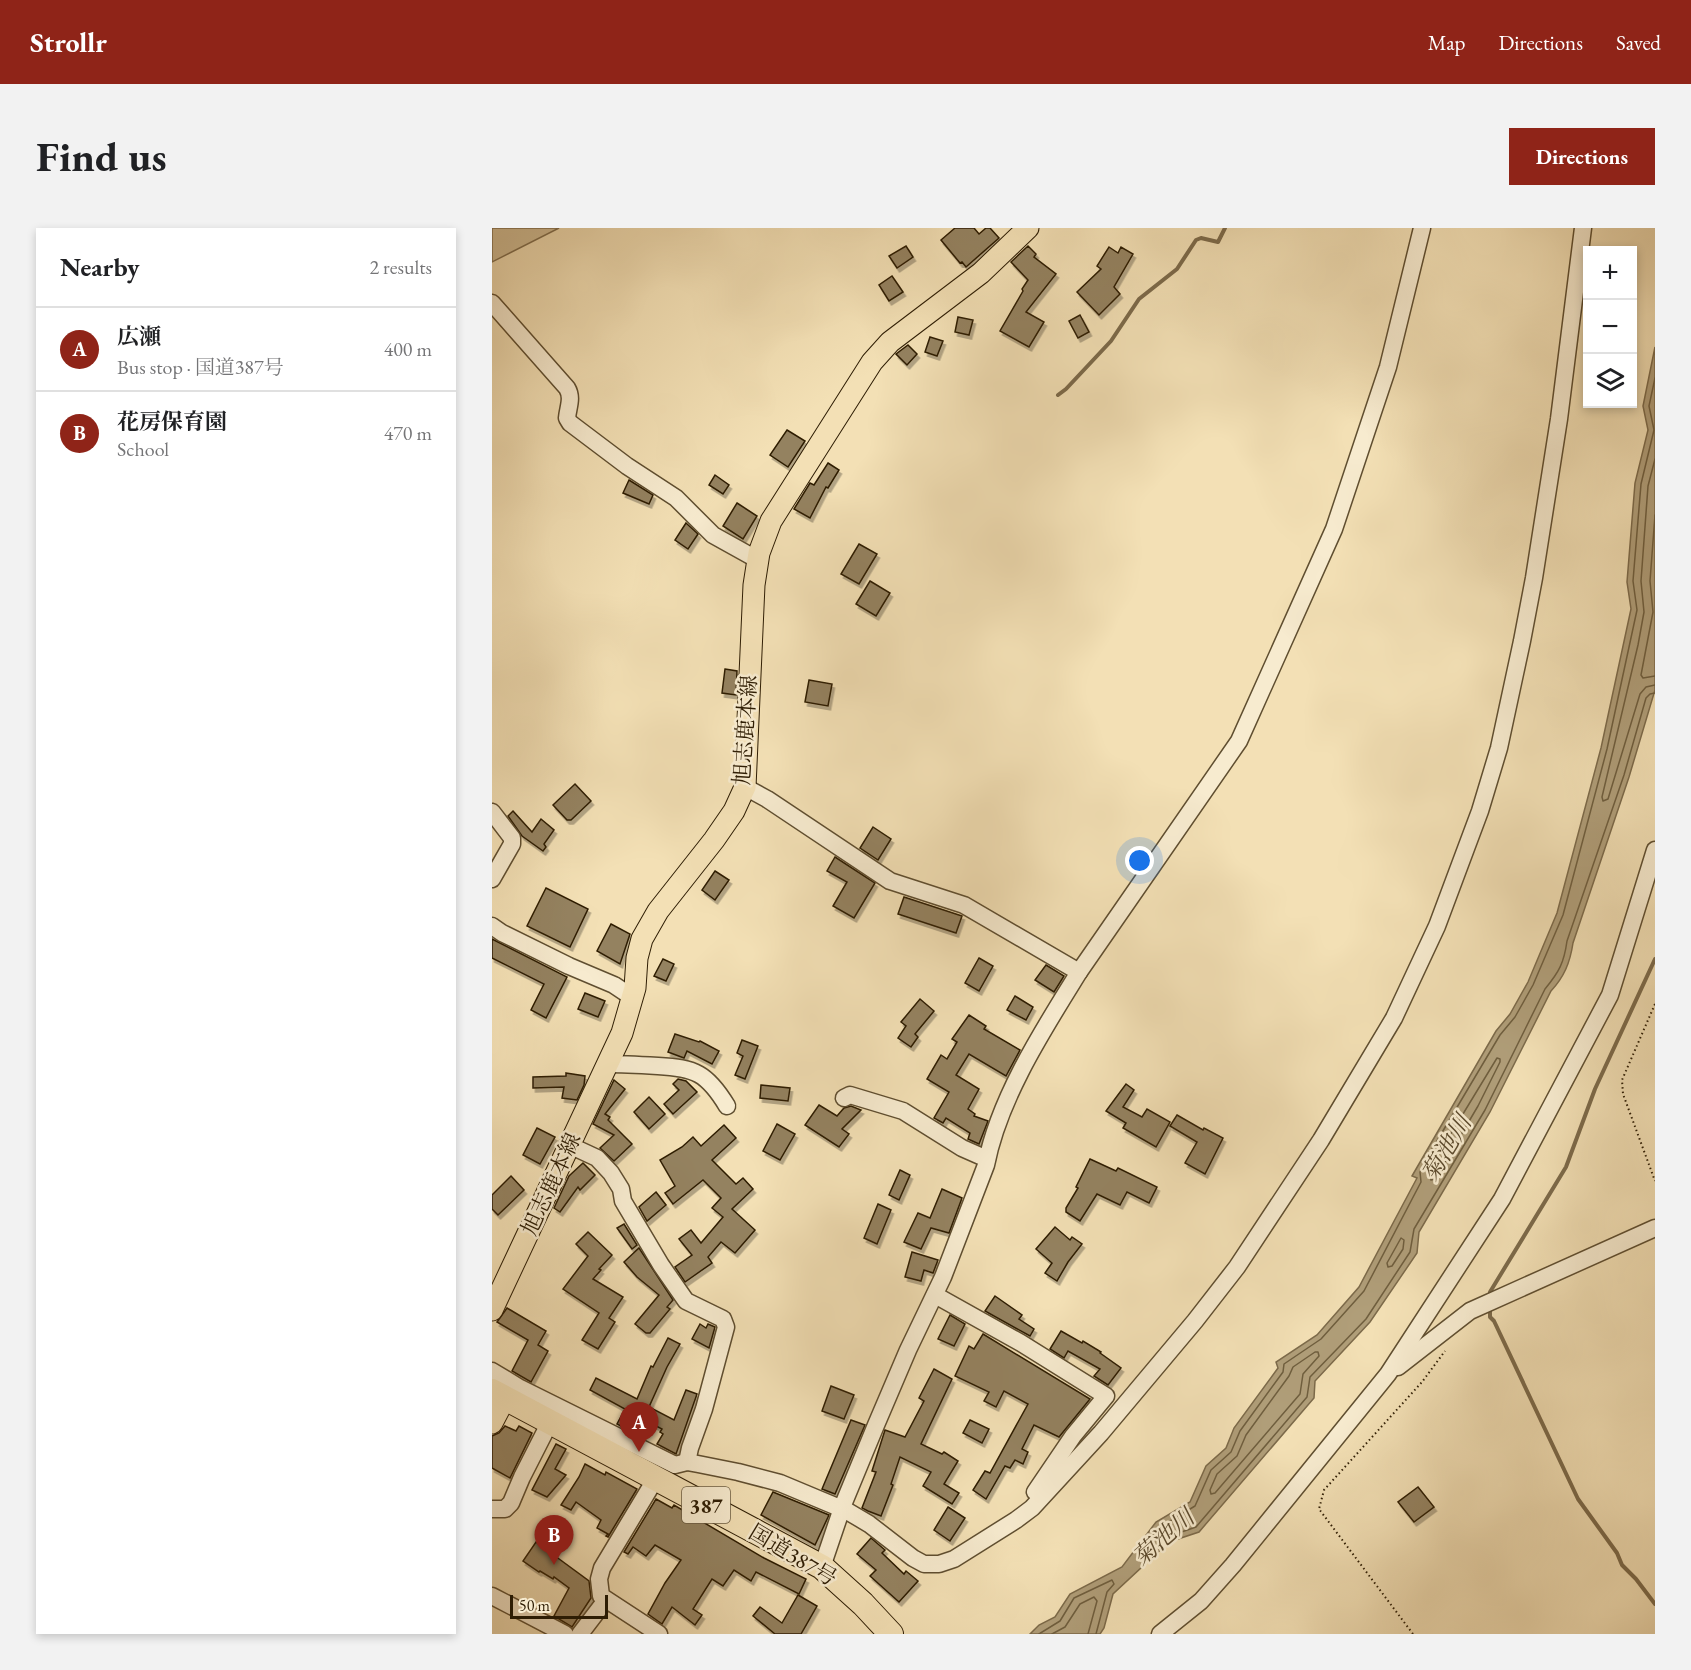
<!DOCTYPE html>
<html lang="en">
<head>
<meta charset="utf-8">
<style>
	:root { --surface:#fff; --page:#f2f2f2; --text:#202124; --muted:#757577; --line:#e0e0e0; --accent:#8f2418 }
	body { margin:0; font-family:"EB Garamond","Noto Serif JP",serif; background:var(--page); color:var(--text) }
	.controls { position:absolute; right:18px; top:18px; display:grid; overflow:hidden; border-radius:0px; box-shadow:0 3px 9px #0003 }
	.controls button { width:54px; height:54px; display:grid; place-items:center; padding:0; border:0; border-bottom:2px solid var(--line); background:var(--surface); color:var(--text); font:30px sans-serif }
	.scale { position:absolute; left:18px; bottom:15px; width:98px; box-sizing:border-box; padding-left:6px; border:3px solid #2e1d04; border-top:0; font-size:16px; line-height:21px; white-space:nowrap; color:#2e1d04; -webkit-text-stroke:4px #f7ebcf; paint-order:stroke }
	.you { position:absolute; left:648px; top:633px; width:21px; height:21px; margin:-15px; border:4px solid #fff; border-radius:50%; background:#1a73e8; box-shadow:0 0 0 9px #1a73e833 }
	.badge { display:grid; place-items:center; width:39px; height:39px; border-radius:50%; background:var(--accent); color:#fff; font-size:20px; font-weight:700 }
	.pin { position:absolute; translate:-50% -50px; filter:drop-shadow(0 2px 3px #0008) }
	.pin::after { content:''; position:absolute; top:32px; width:21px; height:18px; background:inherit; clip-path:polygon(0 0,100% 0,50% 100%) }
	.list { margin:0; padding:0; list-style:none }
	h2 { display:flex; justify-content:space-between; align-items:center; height:78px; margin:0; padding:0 24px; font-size:26px }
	h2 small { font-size:20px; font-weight:400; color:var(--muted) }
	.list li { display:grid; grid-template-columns:39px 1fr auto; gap:18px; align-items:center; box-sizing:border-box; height:84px; padding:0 24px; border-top:2px solid var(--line) }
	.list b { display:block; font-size:22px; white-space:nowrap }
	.list p { margin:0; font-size:20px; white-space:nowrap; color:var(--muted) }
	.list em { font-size:20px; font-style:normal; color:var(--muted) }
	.icon { flex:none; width:33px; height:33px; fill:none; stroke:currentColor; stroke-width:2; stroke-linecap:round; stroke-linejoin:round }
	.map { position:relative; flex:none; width:1163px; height:1406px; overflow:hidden; border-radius:0px }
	header { display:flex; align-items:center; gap:36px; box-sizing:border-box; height:84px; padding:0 30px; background:var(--accent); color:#fff }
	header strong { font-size:28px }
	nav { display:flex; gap:33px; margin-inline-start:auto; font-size:21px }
	.intro { display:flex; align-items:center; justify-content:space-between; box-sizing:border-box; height:144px; padding:0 36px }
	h1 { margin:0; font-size:42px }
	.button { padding:15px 27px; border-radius:0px; background:var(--accent); color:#fff; font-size:21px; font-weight:700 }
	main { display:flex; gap:36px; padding:0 36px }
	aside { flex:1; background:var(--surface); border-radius:0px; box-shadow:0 3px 9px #0003 }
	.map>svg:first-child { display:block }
	.green { fill:#d2bf97; stroke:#806e4e; stroke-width:1.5 }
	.water { fill:#b09e79; stroke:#7c6a4a; stroke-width:1.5 }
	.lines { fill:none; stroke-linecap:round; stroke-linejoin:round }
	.shore { stroke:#6f5e3e; stroke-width:1.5 }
	.stream { stroke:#7c6a4a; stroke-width:4 }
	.building { fill:#948260; stroke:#2e1d04; stroke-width:1.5; filter:url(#shadow) }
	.minor-casing { stroke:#5f4e30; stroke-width:19 }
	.major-casing { stroke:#2e1d04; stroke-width:23 }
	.highway-casing { stroke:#2e1d04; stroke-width:26 }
	.path { stroke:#2e1d04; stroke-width:2; stroke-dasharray:1.5 3; stroke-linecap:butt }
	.minor { stroke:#f7ebcf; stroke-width:16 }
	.major { stroke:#f3e0b5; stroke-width:21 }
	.highway { stroke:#f3e0b5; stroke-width:24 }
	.labels { text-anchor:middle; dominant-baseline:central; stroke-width:5; stroke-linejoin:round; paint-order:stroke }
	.shield { fill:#f7ebcf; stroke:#6a5b41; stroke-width:1.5 }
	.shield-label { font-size:21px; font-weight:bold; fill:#2e1d04 }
	.street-label { font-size:22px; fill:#2e1d04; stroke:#f7ebcf }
	.water-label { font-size:24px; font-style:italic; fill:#5c4a2d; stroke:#f7ebcf }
</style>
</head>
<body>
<header>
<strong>Strollr</strong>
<nav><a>Map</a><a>Directions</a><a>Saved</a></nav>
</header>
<div class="intro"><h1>Find us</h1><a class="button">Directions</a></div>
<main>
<aside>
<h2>Nearby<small>2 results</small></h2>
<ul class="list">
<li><span class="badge">A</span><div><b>広瀬</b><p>Bus stop · 国道387号</p></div><em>400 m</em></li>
<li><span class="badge">B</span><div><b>花房保育園</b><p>School</p></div><em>470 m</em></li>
</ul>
</aside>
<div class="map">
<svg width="1163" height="1406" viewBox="0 0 1163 1406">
	<defs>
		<filter id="shadow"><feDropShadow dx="2.5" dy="4" stdDeviation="0" flood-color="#0004"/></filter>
	</defs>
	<rect width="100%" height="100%" fill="#f3e0b5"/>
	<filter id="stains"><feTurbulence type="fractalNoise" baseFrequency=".00333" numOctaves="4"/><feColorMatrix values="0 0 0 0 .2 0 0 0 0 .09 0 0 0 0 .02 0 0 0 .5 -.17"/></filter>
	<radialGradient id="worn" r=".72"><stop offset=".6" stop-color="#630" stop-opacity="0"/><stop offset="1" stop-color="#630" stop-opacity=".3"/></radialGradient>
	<polygon class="green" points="0,0 67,0 0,34"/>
	<path class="water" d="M1163,119V462L1137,549L1081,715C1078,735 1072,749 1059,763L998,884L927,1004L925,1025L878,1094L823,1153L822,1170L707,1304L677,1314L621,1366L612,1400L608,1406H538L547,1397L563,1389L578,1366L630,1339L664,1294L698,1274L714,1238L734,1220L742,1200L786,1140L784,1134L825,1107L867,1059L925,950L920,948L1004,803L1018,786L1036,754L1065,685L1109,520L1139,381L1135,354L1143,255L1156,202L1151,178Z"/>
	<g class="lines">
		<g class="shore">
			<path d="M1163,150L1157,178L1162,202L1149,256L1141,353L1145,382L1115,521L1071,687L1041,757L1023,789L1008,807L936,928L928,944L929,954L872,1063L829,1111L792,1136L791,1144L748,1203L739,1224L719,1242L703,1278L668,1299L649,1325L650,1329L653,1328L675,1309L704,1299L815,1169L818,1149L874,1091L918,1024L922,1001L993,882L1053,761C1067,744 1072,735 1075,713L1132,547L1154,470L1158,466L1163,465"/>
			<polyline points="1163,231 1156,258 1149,353 1152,384 1146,417 1110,569 1111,573 1116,571 1148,466 1154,459 1163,457"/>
			<polyline points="1163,287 1158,353 1161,384 1149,447 1151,450 1163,448"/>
			<polygon points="1005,830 1008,831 1008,834 986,878 943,951 939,952 937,944 943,932"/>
			<polygon points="909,1010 912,1012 911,1021 900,1038 896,1039 895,1035"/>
			<polygon points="823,1124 826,1124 827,1128 811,1146 808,1166 723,1265 719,1266 718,1262 725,1246 745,1228 754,1207 797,1148 801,1139"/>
			<polyline points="547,1406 568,1393 582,1370 620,1352 622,1356 615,1364 604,1406"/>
			<polyline points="560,1406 573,1399 588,1376 602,1369 605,1373 596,1406"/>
		</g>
		<g class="stream">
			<polyline points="566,167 574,161 619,113 647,71 685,41 704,12 709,10 726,14 733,0"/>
			<polyline points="998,1068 998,1064 1074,939 1103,861 1163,731"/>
			<polyline points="998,1078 998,1089 1002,1093 1086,1271 1125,1325 1130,1337 1144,1351 1163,1376"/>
		</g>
	</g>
	<g class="building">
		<polygon points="463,0 482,0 487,6 494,0 498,0 507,10 474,39 470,34 468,35 449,12"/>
		<polygon points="414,18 421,29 405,40 397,28"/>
		<polygon points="536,18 544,26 542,29 564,46 534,84 552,94 537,119 508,103 531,63 530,61 536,52 519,34"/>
		<polygon points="617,19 626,25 629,19 641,26 622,59 628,66 607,87 585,64 609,41 605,38"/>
		<polygon points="400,48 411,64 397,73 387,57"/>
		<polygon points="588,87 597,104 586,110 577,93"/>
		<polygon points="466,89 481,92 477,107 463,104"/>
		<polygon points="438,109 451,113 445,128 433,124"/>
		<polygon points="416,117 425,126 415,137 404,126"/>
		<polygon points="295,202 313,213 296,239 278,227"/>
		<polygon points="336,235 347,242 336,260 334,259 318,290 302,281 318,255 322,257"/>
		<polygon points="223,247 237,257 231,266 217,257"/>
		<polygon points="137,252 161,267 157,276 131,265"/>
		<polygon points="245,275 265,288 251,311 231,298"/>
		<polygon points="194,295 206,306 196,321 183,312"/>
		<polygon points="367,316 385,326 367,356 349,346"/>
		<polygon points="378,353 398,365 384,388 364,376"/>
		<polygon points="233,441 245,443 244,467 230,465"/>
		<polygon points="317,452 340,456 336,478 313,474"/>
		<polygon points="83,556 99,573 79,592 75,592 61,577"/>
		<polygon points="21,583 40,604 49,591 62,602 52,616 54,619 51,623 30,608 16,588"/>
		<polygon points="381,599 399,611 386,632 368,620"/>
		<polygon points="343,629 383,655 362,690 341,678 355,654 335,643"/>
		<polygon points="223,643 237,652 223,672 210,662"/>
		<polygon points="54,660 96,681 78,719 35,698"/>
		<polygon points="412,669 470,688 464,705 406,686"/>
		<polygon points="119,696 138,706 128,736 105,723"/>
		<polygon points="0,711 75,749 54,790 39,782 52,756 0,730"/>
		<polygon points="487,730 501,738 487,763 473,755"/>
		<polygon points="171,731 182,736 174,753 162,748"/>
		<polygon points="554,737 572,748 562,764 543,752"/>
		<polygon points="93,765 113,773 106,789 86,781"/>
		<polygon points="523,768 541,779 534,792 515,782"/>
		<polygon points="428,771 442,783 423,806 426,809 419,819 406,810 414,798 409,794"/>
		<polygon points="477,787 494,798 492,801 528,822 514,848 477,826 464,847 487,861 476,881 483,886 482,888 496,893 487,916 476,911 478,905 454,890 451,895 442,890 457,864 435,851 449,827 455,831 465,814 460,811"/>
		<polygon points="183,806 207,814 208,813 227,823 220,836 195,823 192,830 176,824"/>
		<polygon points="250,812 266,818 253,851 243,847 251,828 245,825"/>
		<polygon points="74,845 93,848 92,857 85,872 70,870 72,859 41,860 41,849 74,848"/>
		<polygon points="186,851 194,853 205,864 181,886 172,876 187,862 181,856"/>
		<polygon points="122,852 133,861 113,886 118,889 116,892 140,916 122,933 108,920 122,907 101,896"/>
		<polygon points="634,856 642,862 631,879 650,889 655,881 678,894 664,919 631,900 634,895 614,883"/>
		<polygon points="269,857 298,860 296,873 268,870"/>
		<polygon points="157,869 173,886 157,901 142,884"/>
		<polygon points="327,877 345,888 352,880 359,878 369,882 350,901 357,906 347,919 313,897"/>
		<polygon points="685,887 711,902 712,900 731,910 713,946 693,935 705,914 678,898"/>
		<polygon points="285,896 303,906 288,932 271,923"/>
		<polygon points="232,897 244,910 220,932 244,956 251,950 261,961 240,981 263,1002 243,1025 229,1014 216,1029 220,1035 193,1054 183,1039 200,1027 187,1011 199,1002 209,1015 231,989 220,980 229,970 211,952 181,976 173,965 183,958 168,932 190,919 201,909 209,918"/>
		<polygon points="45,900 63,909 48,936 31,927"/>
		<polygon points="598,931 624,943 626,940 665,959 657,975 635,964 628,977 605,966 588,993 574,984 574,980 586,960 584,959"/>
		<polygon points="91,935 103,947 88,962 86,959 68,984 62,980 77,948"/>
		<polygon points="408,942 418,947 407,972 397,967"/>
		<polygon points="19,948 32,962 6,987 0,981 0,967"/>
		<polygon points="450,961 470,970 457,1005 439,1000 429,1021 412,1014 426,985 438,990"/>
		<polygon points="164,964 174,977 155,993 147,979"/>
		<polygon points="386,976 399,982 385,1016 372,1010"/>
		<polygon points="132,996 145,1017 140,1021 125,1000"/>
		<polygon points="563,999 578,1012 580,1009 590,1016 576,1034 565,1053 553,1045 560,1035 544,1021"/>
		<polygon points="96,1004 120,1027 107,1041 109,1042 101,1051 131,1069 117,1090 123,1094 106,1121 90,1112 107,1085 71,1061 96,1028 84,1016"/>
		<polygon points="147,1020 181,1072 175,1079 178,1081 158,1105 154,1105 143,1096 167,1067 145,1049 132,1034"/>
		<polygon points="420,1024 446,1032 441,1045 432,1042 429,1053 413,1049"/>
		<polygon points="503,1068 530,1087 527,1091 542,1101 538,1108 493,1083"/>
		<polygon points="15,1080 54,1103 46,1117 56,1123 39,1154 20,1143 36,1112 5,1094"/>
		<polygon points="458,1087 473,1096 462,1118 446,1111"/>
		<polygon points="208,1096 214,1100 216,1096 223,1099 217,1120 200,1111"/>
		<polygon points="569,1103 590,1115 591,1113 609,1124 608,1125 629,1140 616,1157 602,1148 608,1141 576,1123 572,1130 558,1121"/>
		<polygon points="491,1106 598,1171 567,1209 542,1197 530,1221 536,1224 531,1236 523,1232 518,1240 513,1238 494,1271 481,1262 493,1243 498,1245 536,1176 512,1163 504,1179 492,1173 497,1164 463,1148 477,1118 482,1121"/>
		<polygon points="176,1110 188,1116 175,1139 157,1179 182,1192 194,1162 205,1166 184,1226 165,1216 171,1206 168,1204 170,1201 149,1190 140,1204 125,1196 133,1181 98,1162 104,1150 145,1171 159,1138 161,1139"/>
		<polygon points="442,1141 460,1151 429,1216 450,1226 452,1224 466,1233 452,1256 467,1265 460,1276 431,1258 439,1244 408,1229 399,1256 401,1257 389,1288 376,1283 370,1280 384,1244 380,1243 393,1202 413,1209 432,1173 427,1170"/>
		<polygon points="339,1158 362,1167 352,1191 330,1183"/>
		<polygon points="359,1192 373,1197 343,1266 330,1261"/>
		<polygon points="478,1192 497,1201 490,1215 471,1205"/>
		<polygon points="13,1198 24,1203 27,1198 40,1205 18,1250 0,1240 0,1208 7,1205"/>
		<polygon points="64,1216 74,1221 63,1241 74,1247 55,1269 40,1262"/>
		<polygon points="93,1236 113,1247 114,1244 145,1261 116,1309 114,1308 116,1306 105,1300 109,1292 84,1274 79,1282 69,1277 87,1249"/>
		<polygon points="926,1259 942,1279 922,1294 906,1274"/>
		<polygon points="281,1264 337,1287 323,1317 269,1287"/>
		<polygon points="164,1271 180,1280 182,1277 272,1330 314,1351 307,1366 264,1344 259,1353 242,1342 231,1358 220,1351 201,1381 210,1387 203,1397 180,1379 170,1396 156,1386 173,1355 189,1332 163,1317 154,1328 141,1319 136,1326 132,1324"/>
		<polygon points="456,1279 473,1290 458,1313 442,1302"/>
		<polygon points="379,1310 393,1322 390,1325 412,1346 414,1343 426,1353 407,1374 378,1348 384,1342 365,1326"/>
		<polygon points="44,1314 97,1353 99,1370 80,1399 62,1388 77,1360 62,1349 61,1351 48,1343 47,1344 31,1333"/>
		<polygon points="306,1367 325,1378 309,1406 283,1406 261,1388 268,1379 290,1395"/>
	</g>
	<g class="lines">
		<defs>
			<g id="minor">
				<path d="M0,75L75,160C81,170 76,179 75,190L78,195L135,238L184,270L221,307L266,332"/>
				<path d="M253,559L275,571L398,653L472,677L587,744C551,802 507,870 494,937L451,1049L416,1122L384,1197L351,1277L330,1339"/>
				<polyline points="0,584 20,610 20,616 0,651"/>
				<polyline points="0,698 10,705 77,738 122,757 140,769"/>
				<polyline points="587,744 747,513 842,301 896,139 930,0"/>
				<path d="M114,836C131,836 149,837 166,838C203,840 215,845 235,878"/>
				<polyline points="352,870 358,867 411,883 470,920 495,931"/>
				<polyline points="77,917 105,930 119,945 129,961 131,973 169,1037 194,1073 231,1091 234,1099 212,1181 198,1220 195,1234"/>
				<polyline points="443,1067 529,1115 614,1168 581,1208 543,1264"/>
				<polyline points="906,1139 978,1083 1163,1000"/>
				<polyline points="0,1143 28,1160 183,1237 195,1234 206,1236 246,1244 288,1255 355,1283 377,1296 421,1330 432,1336 447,1336 462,1331 524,1292 540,1280 609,1205 703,1093 745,1039 829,912 902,790 945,698 988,583 1007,520 1030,413 1042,350 1067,191 1091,0"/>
				<polyline points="164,1250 110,1340 107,1351 109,1368 167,1406"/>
				<polyline points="0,1281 13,1281 19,1275 30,1249 58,1194"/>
				<polyline points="0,1368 73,1406"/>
				<polyline points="88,1406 114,1372"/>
				<polyline points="668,1406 709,1373 741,1337 896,1146 1010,971 1118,767 1163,622"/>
			</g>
			<g id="major">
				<polyline points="0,1082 130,805 143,760 145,730 150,711 166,683 222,612 242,583 253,559 262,357 267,325 279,293 380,134 398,114 489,45 536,0"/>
				<polyline points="0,1195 13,1170"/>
			</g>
			<polyline id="highway" points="0,1163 330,1339 371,1376 399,1406"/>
		</defs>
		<use href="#minor" class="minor-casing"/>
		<use href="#major" class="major-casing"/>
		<use href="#highway" class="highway-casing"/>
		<g class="path">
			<polyline points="1163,776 1130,852 1131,866 1163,953"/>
			<polyline points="921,1406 827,1281 832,1262 930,1154 953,1123"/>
		</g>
		<use href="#minor" class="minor"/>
		<use href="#major" class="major"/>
		<use href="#highway" class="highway"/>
	</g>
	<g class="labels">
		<rect class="shield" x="190" y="1259" width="48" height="36" rx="4.5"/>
		<g class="shield-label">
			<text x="214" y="1277">387</text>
		</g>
		<g class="street-label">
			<text transform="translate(253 502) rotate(-86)">旭志鹿本線</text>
			<text transform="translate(59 956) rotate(-65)">旭志鹿本線</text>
			<text transform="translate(301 1327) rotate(31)">国道387号</text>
		</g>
		<g class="water-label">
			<text transform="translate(954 920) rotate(-59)">菊池川</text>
			<text transform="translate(671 1309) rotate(-41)">菊池川</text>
		</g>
	</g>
	<rect width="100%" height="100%" filter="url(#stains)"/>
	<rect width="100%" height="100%" fill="url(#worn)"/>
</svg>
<div class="controls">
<button>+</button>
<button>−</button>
<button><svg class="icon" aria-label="layers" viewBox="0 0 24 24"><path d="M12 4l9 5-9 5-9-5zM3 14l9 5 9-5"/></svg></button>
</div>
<div class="scale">50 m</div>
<div class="you"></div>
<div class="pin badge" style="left:147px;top:1224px">A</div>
<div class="pin badge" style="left:62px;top:1337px">B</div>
</div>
</main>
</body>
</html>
